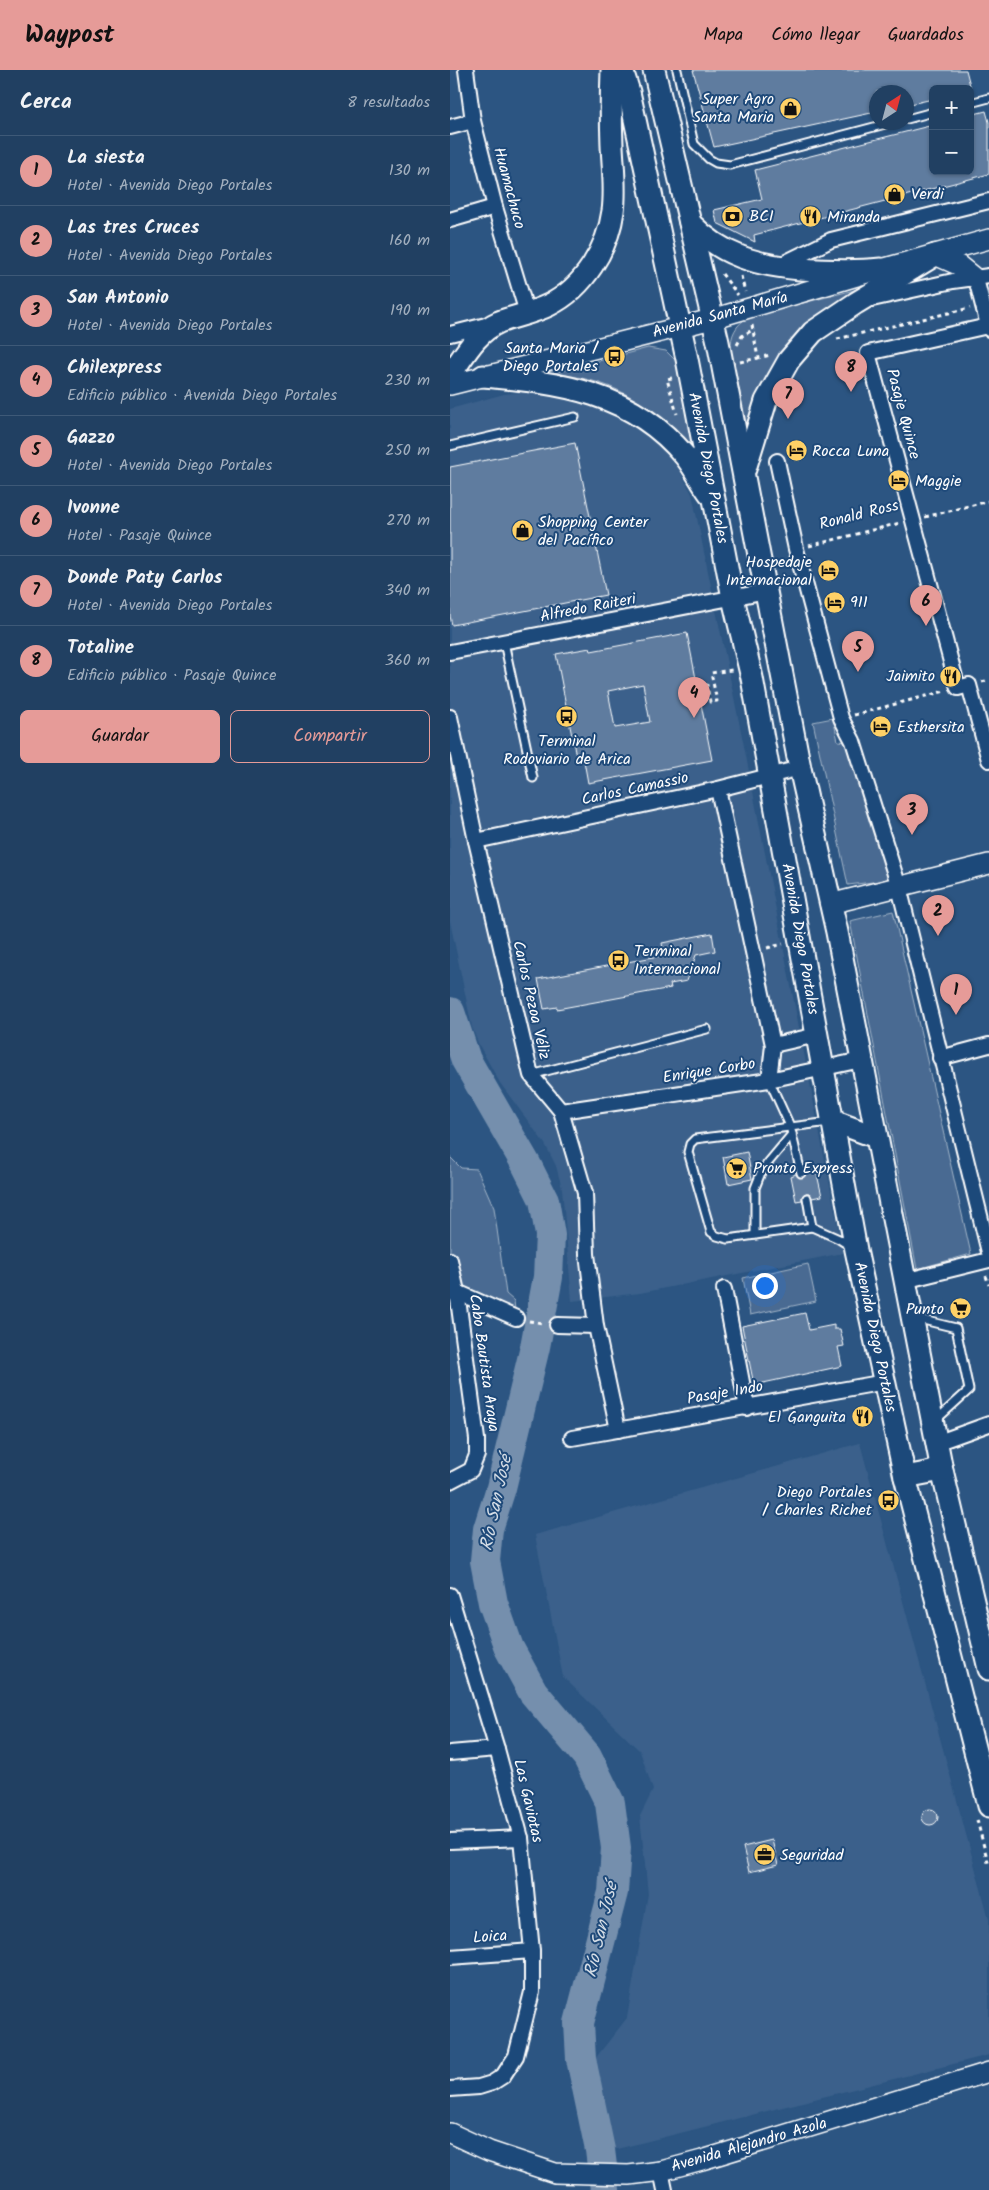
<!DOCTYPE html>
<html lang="es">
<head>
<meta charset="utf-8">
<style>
	:root { --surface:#214062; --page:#294768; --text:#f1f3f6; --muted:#a2afbe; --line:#3e5977; --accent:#e69b98 }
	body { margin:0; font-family:Kalam,sans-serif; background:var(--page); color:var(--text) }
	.controls { position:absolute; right:15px; top:15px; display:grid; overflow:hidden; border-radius:8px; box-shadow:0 1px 4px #0004 }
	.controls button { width:45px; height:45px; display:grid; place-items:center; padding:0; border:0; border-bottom:1px solid var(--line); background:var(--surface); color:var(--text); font:25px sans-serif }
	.compass { position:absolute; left:419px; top:15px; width:45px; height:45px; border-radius:50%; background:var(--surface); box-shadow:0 1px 4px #0004; rotate:36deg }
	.you { position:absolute; left:314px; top:1215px; width:18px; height:18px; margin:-12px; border:4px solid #fff; border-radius:50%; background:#1a73e8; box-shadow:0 0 0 8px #1a73e833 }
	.badge { display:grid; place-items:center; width:32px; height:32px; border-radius:50%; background:var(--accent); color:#111; font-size:16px; font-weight:700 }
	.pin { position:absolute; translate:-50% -41px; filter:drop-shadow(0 1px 2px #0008) }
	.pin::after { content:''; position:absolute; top:26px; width:18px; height:15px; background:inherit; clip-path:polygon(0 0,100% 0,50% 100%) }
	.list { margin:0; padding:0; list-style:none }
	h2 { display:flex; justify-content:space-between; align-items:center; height:65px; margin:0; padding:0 20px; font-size:21px }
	h2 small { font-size:16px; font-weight:400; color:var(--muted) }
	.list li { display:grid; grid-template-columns:32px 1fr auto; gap:15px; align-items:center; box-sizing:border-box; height:70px; padding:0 20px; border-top:1px solid var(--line) }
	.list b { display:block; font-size:19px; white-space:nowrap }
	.list p { margin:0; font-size:16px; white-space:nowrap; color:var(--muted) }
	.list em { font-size:16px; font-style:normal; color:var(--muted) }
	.actions { display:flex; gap:10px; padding:15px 20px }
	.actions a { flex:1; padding:11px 0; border:1px solid var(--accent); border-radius:8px; text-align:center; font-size:18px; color:var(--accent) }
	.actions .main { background:var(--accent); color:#111 }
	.map { position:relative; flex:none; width:539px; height:2120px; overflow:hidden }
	header { display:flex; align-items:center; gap:30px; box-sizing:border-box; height:70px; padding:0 25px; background:var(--accent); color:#111 }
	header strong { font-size:24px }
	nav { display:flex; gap:28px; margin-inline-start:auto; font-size:18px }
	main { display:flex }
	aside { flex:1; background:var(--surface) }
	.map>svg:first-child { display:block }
	.built { fill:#3b618b }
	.green { fill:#486b92; stroke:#a4b5c8 }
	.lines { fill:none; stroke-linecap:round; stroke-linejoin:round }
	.river { stroke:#748fad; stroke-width:30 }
	.building { fill:#5e7c9f; stroke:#fff; fill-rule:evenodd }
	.lane-casing { stroke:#fff; stroke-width:11 }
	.street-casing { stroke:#fff; stroke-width:18 }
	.secondary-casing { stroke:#fff; stroke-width:22 }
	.primary-casing { stroke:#fff; stroke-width:25 }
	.path { stroke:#fff; stroke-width:3; stroke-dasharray:4 4; stroke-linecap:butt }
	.lane { stroke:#1f4a7a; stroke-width:7 }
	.street { stroke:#1f4a7a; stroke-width:14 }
	.secondary { stroke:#1f4a7a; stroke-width:19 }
	.primary { stroke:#1f4a7a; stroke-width:21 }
	.labels { text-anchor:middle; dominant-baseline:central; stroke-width:4; stroke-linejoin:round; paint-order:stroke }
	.poi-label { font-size:16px; fill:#fff; stroke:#1f4a7a; text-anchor:start }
	.street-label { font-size:16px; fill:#fff; stroke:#1f4a7a }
	.water-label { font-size:18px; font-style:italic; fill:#d5dde6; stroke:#1f4a7a }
</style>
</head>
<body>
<header>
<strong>Waypost</strong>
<nav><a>Mapa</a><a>Cómo llegar</a><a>Guardados</a></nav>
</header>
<main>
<aside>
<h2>Cerca<small>8 resultados</small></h2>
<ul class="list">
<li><span class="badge">1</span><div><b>La siesta</b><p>Hotel · Avenida Diego Portales</p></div><em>130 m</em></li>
<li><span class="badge">2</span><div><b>Las tres Cruces</b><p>Hotel · Avenida Diego Portales</p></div><em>160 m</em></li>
<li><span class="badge">3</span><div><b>San Antonio</b><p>Hotel · Avenida Diego Portales</p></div><em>190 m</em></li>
<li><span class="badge">4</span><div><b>Chilexpress</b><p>Edificio público · Avenida Diego Portales</p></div><em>230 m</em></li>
<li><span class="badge">5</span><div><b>Gazzo</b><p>Hotel · Avenida Diego Portales</p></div><em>250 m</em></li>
<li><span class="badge">6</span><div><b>Ivonne</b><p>Hotel · Pasaje Quince</p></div><em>270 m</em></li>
<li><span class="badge">7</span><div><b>Donde Paty Carlos</b><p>Hotel · Avenida Diego Portales</p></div><em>340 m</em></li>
<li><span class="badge">8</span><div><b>Totaline</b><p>Edificio público · Pasaje Quince</p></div><em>360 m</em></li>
</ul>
<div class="actions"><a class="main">Guardar</a><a>Compartir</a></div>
</aside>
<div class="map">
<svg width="539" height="2120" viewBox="0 0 539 2120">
	<rect width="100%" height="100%" fill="#2c5582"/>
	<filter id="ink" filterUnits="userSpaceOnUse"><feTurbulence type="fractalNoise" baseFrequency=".02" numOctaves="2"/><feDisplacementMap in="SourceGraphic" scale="10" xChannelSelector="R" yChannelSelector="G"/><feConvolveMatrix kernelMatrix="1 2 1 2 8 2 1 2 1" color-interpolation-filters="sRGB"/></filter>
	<g filter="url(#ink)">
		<g class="built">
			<polygon points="109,319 187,351 221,385 242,424 295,681 393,1183 190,1223 122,1231 112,1118 106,1096 95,1074 50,1013 28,973 22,957 0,851 0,339 54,324"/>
			<polygon points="410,1373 539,1849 539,1985 159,2081 144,1990 177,1948 198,1824 190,1746 203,1720 190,1681 113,1607 85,1465"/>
		</g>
		<g class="green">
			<path d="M424,215L384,236L300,371L281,280C280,265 286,255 298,247Z"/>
			<path d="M198,278L216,281L229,294L247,387C203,335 172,312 103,303Z"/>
			<polygon points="383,648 388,671 397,672 407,686 439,810 398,815 363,652"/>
			<polygon points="443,841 521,1184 467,1199 400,851"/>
			<polygon points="0,1087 11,1098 27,1099 44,1138 56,1224 64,1231 66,1248 7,1222 0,1190"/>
			<polygon points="358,1194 366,1231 300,1245 293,1208"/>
		</g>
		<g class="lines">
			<polyline class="river" points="0,942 16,990 76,1094 94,1130 100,1165 98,1207 85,1277 51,1418 38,1459 35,1491 43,1533 59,1578 83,1622 137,1686 160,1733 166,1778 163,1822 129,1953 131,1989 150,2080 155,2120"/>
		</g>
		<g class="building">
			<polygon points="243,0 516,0 521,19 483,19 483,29 456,35 456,22 426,22 426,42 264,77"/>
			<polygon points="536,41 539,52 539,104 304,165 305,172 267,153 264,140 312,129 305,100 483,55 483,101 520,101 520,45"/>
			<polygon points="125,373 156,525 2,555 0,546 0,397"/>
			<path d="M237,563L262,690L138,713L134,691L127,692L106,584L140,578L141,581ZM193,614L200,652L165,658L158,621Z"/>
			<polygon points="262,863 265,881 246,885 237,911 220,914 221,918 107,939 107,937 94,939 88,909 214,885 212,873"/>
			<polygon points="297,1082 302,1109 278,1114 273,1087"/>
			<polygon points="366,1100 372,1126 362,1128 359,1123 356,1123 352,1126 352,1130 346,1131 341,1106 346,1104 352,1108 355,1106 356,1102"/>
			<polygon points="355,1243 359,1260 384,1255 384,1259 390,1259 394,1276 388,1277 392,1296 304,1315 292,1256"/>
			<circle cx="480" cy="1747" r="8"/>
			<polygon points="322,1770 328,1795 299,1802 293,1777"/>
		</g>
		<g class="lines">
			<defs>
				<g id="lane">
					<polyline points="227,0 244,74 259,89 266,93 280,95 443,52"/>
					<polyline points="520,33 539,28"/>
					<polyline points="457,49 483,42"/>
					<polyline points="0,376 125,347"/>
					<polyline points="54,572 83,708"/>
					<polyline points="81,1005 257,959"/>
					<polyline points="319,1010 340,1056 351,1103"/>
					<polyline points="357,1128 362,1157 389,1169 400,1176"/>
					<polyline points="362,1157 278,1169 267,1166 261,1162 238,1082 240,1074 245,1069 380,1052"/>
					<polyline points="305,1165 305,1118 312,1100 342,1064"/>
					<polyline points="465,1248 506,1258 519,1320 486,1350"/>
				</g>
				<g id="street">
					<polyline points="16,0 23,51 45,137 77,243"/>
					<polyline points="0,57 23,51"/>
					<polyline points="0,150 45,137"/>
					<polyline points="328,196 381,170 539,131"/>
					<polyline points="526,209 539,259"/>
					<polyline points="422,229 503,211 539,206"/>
					<polyline points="538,256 418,283 508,618 519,615 539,690"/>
					<polyline points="0,264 40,254"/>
					<polyline points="327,391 346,479 391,648 403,671 449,817 539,1182"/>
					<polyline points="0,582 317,521"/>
					<polyline points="0,647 26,771 81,1005 111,1041 135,1123 137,1184 146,1256 168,1360"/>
					<polyline points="268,719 323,975 319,1010"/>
					<polyline points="26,771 268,719 350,698"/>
					<polyline points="323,975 367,965"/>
					<polyline points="490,988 539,975"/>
					<polyline points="111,1041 319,1010 411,990"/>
					<polyline points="0,1190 7,1222 27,1369 27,1385 21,1400 0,1411"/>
					<polyline points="454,1211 539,1190"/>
					<polyline points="274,1219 297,1338"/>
					<polyline points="1,1223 7,1222 66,1248"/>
					<polyline points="107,1255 146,1256"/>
					<polyline points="122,1368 435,1312"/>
					<polyline points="486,1373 539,1354"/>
					<polyline points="0,1525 47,1679 71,1768 82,1881 82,1922 66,1986 53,2006 42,2013 29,2017 0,2019"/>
					<polyline points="0,1683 47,1679"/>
					<polyline points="0,1771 71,1768"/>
					<polyline points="0,1887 82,1881"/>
					<polyline points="211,2101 215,2120"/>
				</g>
				<g id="secondary">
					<polyline points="485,185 510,196 526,209"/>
					<polyline points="0,315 262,249 431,199 539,169"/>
					<polyline points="380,834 539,794"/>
					<polyline points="0,2063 39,2081 105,2103 179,2105 211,2101 252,2090 539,2002"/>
				</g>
				<g id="primary">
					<polyline points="172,0 179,22 237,289 283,528 302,608 406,1180 455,1407 539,1736"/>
					<polyline points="204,0 268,272 350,698 387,862 492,1400 539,1599"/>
					<path d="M240,153C272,186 307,195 350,199C378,201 403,202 431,199"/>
					<path d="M0,305C14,286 26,262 49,252C65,246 83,243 99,235C134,218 158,178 163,141C166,120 163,97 162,76C161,51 161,26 162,0"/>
					<path d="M33,306C111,313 182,322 235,386C244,397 251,412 260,424"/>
					<polyline points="295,399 316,331 339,290 363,262 406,233 485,185"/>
					<polyline points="383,1051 426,1067"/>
					<polyline points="455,1407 492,1400"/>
				</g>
			</defs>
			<use href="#lane" class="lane-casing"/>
			<use href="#street" class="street-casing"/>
			<use href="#secondary" class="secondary-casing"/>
			<use href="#primary" class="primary-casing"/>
			<g class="path">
				<polyline points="272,204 288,225"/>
				<polyline points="291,206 295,222"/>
				<polyline points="302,255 308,288 320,285"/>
				<polyline points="387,269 520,238"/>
				<polyline points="287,275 292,266 304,259"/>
				<polyline points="290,292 308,288"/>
				<polyline points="222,308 217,309 227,344"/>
				<polyline points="475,447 539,431"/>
				<polyline points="359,476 450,453"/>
				<polyline points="532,612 539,610"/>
				<polyline points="247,617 257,615 260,632 267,631 261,603 282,600"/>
				<polyline points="404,645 495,621"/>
				<polyline points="317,878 333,874"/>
				<polyline points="536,1206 539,1215"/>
				<polyline points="79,1251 93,1253"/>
				<polyline points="527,1750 539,1796"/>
			</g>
			<use href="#lane" class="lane"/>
			<use href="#street" class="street"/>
			<use href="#secondary" class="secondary"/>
			<use href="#primary" class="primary"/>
		</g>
	</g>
	<defs>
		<symbol id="shop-disc" viewBox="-11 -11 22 22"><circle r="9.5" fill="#ffd166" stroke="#1f4a7a"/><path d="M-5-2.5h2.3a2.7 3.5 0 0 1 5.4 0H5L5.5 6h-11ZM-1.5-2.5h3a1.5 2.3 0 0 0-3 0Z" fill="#111"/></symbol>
		<symbol id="bank-disc" viewBox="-11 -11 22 22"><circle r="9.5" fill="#ffd166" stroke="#1f4a7a"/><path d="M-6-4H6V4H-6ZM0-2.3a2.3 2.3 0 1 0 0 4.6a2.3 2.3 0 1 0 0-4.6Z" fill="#111"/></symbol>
		<symbol id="restaurant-disc" viewBox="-11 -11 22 22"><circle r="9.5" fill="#ffd166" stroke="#1f4a7a"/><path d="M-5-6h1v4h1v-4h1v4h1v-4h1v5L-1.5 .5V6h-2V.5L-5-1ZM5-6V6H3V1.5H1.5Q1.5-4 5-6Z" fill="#111"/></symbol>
		<symbol id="bus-disc" viewBox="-11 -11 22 22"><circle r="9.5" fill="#ffd166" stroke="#1f4a7a"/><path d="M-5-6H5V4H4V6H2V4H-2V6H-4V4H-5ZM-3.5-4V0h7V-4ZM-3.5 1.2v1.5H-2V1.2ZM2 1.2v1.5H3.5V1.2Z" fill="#111"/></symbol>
		<symbol id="hotel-disc" viewBox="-11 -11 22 22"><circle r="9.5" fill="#ffd166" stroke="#1f4a7a"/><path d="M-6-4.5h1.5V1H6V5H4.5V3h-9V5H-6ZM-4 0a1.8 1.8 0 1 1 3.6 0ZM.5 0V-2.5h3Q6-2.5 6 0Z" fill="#111"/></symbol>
		<symbol id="supermarket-disc" viewBox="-11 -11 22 22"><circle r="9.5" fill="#ffd166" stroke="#1f4a7a"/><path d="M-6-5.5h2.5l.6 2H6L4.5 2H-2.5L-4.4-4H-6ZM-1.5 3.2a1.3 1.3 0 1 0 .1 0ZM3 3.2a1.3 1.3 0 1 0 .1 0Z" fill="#111"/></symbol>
		<symbol id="office-disc" viewBox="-11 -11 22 22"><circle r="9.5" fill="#ffd166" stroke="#1f4a7a"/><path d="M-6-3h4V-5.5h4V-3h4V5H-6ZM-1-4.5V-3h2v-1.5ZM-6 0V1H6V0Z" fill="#111"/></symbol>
	</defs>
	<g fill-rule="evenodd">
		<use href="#shop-disc" x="328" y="26" width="25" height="25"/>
		<use href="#shop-disc" x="432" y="112" width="25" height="25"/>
		<use href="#bank-disc" x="270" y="134" width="25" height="25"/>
		<use href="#restaurant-disc" x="348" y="134" width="25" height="25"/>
		<use href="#bus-disc" x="152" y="274" width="25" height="25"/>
		<use href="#hotel-disc" x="334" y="368" width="25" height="25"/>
		<use href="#hotel-disc" x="436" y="398" width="25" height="25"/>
		<use href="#shop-disc" x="60" y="448" width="25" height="25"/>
		<use href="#hotel-disc" x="366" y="488" width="25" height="25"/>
		<use href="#hotel-disc" x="372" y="520" width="25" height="25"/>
		<use href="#restaurant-disc" x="488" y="594" width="25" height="25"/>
		<use href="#bus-disc" x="104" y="634" width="25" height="25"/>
		<use href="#hotel-disc" x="418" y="644" width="25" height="25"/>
		<use href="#bus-disc" x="156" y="878" width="25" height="25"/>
		<use href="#supermarket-disc" x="274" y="1086" width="25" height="25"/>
		<use href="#supermarket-disc" x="498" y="1226" width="25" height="25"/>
		<use href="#restaurant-disc" x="400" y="1334" width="25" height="25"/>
		<use href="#bus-disc" x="426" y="1418" width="25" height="25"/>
		<use href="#office-disc" x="302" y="1772" width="25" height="25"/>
	</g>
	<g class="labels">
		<g class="poi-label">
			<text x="324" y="29" text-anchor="end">Super Agro<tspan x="324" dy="18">Santa Maria</tspan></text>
			<text x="461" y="124">Verdi</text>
			<text x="299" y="146">BCI</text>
			<text x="377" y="147">Miranda</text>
			<text x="148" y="278" text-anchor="end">Santa Maria /<tspan x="148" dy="18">Diego Portales</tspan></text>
			<text x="362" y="381">Rocca Luna</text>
			<text x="465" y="411">Maggie</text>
			<text x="88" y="452">Shopping Center<tspan x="88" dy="18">del Pacífico</tspan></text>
			<text x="362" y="492" text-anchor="end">Hospedaje<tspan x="362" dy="18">Internacional</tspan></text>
			<text x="400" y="532">911</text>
			<text x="485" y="606" text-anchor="end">Jaimito</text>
			<text x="447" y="657">Esthersita</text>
			<text x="117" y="671" text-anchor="middle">Terminal<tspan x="117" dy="18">Rodoviario de Arica</tspan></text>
			<text x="184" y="881">Terminal<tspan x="184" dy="18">Internacional</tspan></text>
			<text x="303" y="1098">Pronto Express</text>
			<text x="494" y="1239" text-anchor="end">Punto</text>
			<text x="396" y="1347" text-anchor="end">El Ganguita</text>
			<text x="422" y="1422" text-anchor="end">Diego Portales<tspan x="422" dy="18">/ Charles Richet</tspan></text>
			<text x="330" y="1785">Seguridad</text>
		</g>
		<g class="street-label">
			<text transform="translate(59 118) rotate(75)">Huamachuco</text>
			<text transform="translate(270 245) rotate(-15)">Avenida Santa María</text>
			<text transform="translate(453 344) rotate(75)">Pasaje Quince</text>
			<text transform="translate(258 398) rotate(79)">Avenida Diego Portales</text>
			<text transform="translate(409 445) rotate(-14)">Ronald Ross</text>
			<text transform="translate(138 538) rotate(-11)">Alfredo Raiteri</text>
			<text transform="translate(185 719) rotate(-12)">Carlos Camassio</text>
			<text transform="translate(350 869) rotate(80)">Avenida Diego Portales</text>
			<text transform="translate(81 930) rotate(77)">Carlos Pezoa Véliz</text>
			<text transform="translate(259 1001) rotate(-9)">Enrique Corbo</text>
			<text transform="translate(425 1267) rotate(78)">Avenida Diego Portales</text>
			<text transform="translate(34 1293) rotate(82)">Cabo Bautista Araya</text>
			<text transform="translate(275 1323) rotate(-10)">Pasaje Indo</text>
			<text transform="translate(78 1731) rotate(77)">Las Gaviotas</text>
			<text transform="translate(40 1867) rotate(-4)">Loica</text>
			<text transform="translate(299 2075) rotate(-16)">Avenida Alejandro Azola</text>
		</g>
		<g class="water-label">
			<text transform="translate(47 1433) rotate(-78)">Río San José</text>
			<text transform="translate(152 1860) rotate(-77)">Río San José</text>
		</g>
	</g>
</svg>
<div class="controls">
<button>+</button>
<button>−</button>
</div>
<svg class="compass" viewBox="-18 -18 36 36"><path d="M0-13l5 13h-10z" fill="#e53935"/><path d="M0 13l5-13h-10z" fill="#a2afbe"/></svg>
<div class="you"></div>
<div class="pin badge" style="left:506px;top:945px">1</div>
<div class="pin badge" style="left:488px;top:866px">2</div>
<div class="pin badge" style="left:462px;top:765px">3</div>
<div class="pin badge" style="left:244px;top:648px">4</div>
<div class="pin badge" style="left:408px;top:602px">5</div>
<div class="pin badge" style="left:476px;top:556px">6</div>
<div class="pin badge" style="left:338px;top:349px">7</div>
<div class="pin badge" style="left:401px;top:322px">8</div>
</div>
</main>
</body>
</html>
